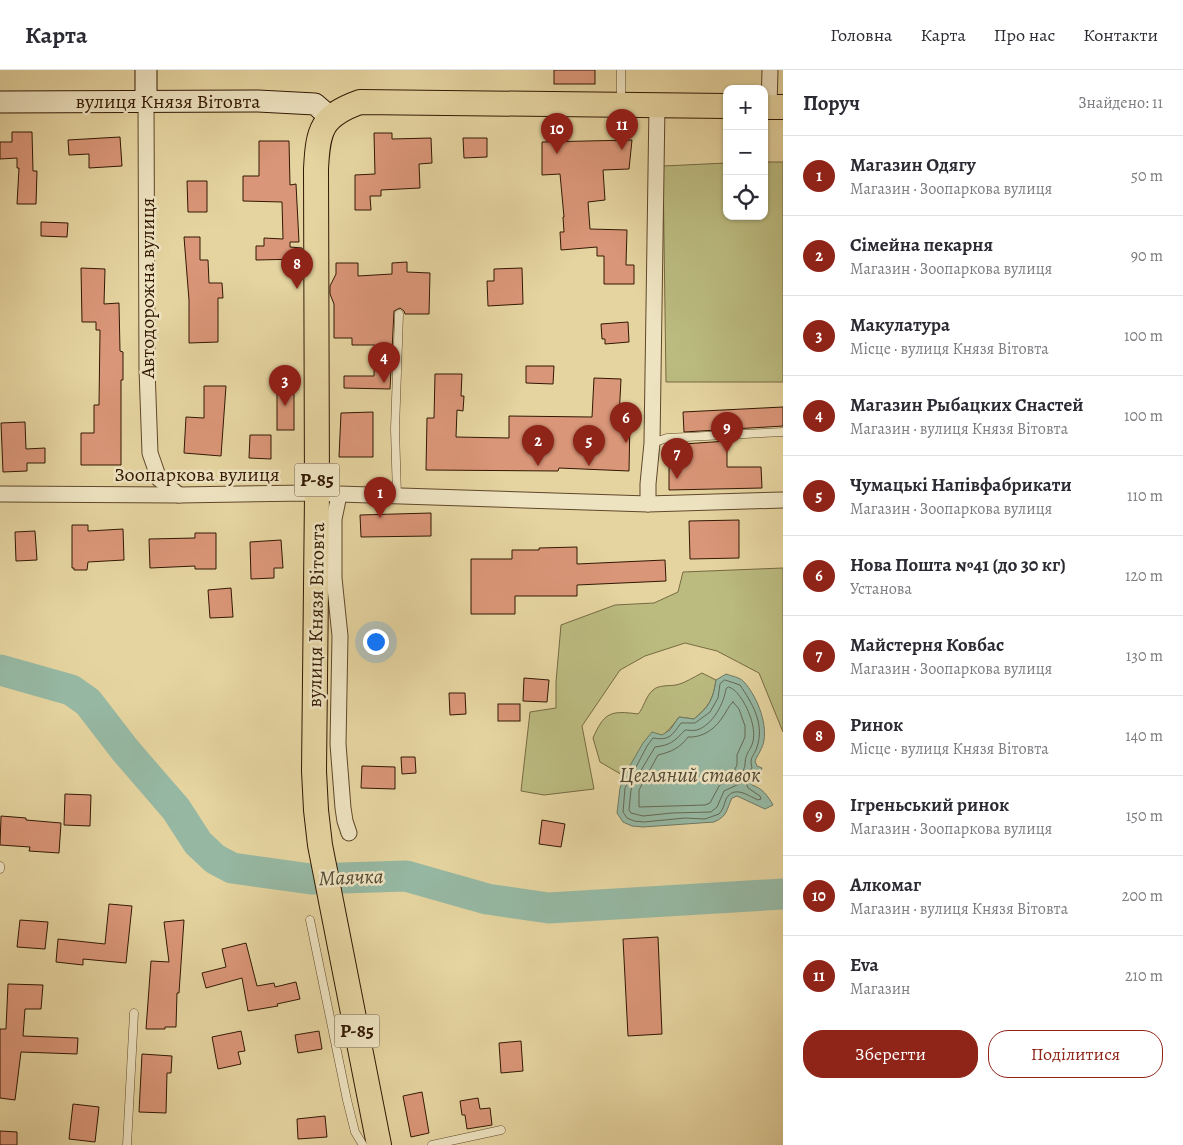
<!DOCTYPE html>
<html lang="uk">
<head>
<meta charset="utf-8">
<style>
	:root { --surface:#fff; --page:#f2f2f3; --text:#2b2b33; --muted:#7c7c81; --line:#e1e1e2; --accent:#8f2418 }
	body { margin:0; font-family:Alegreya,serif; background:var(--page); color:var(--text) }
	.controls { position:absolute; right:15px; top:15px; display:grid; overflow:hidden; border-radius:10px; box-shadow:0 1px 4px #0004 }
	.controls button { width:45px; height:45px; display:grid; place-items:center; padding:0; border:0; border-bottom:1px solid var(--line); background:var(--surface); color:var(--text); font:25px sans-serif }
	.you { position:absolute; left:375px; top:571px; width:18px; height:18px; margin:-12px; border:4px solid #fff; border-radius:50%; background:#1a73e8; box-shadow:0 0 0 8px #1a73e833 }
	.badge { display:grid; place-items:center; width:32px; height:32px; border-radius:50%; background:var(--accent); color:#fff; font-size:16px; font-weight:700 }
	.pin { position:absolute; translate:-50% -41px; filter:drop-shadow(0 1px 2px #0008) }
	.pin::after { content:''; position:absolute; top:26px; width:18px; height:15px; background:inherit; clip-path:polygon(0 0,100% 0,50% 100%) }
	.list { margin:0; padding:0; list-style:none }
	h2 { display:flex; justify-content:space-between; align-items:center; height:65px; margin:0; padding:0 20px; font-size:21px }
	h2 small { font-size:16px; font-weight:400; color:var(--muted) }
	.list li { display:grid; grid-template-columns:32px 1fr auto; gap:15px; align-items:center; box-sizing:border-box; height:80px; padding:0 20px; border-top:1px solid var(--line) }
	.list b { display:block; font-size:19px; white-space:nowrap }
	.list p { margin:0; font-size:16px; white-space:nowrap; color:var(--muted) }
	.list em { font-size:16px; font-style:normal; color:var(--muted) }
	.actions { display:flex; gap:10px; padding:15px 20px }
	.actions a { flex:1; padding:11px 0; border:1px solid var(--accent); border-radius:20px; text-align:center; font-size:18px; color:var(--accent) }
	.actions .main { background:var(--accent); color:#fff }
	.icon { flex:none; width:28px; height:28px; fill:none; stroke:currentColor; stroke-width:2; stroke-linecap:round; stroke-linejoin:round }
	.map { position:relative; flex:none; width:783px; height:1075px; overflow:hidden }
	header { display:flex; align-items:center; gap:30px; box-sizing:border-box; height:70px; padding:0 25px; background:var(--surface); border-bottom:1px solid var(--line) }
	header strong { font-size:24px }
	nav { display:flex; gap:28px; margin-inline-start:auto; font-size:18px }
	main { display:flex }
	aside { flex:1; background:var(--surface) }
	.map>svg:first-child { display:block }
	.green { fill:#bbbb80; stroke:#766a42 }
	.water { fill:#96b8a3; stroke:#6e7863 }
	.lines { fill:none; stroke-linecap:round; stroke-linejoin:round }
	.shore { stroke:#646853; stroke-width:1 }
	.river { stroke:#96b8a3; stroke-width:31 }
	.building { fill:#da9678; stroke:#321803 }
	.lane-casing { stroke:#5f472a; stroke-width:9 }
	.street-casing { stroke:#5f472a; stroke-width:17 }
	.secondary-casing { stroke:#321803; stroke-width:23 }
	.primary-casing { stroke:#321803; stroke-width:26 }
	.lane { stroke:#eee3c1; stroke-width:8 }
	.street { stroke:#eee3c1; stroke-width:15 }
	.secondary { stroke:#eee3c1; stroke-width:21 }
	.primary { stroke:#e5d4a0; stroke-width:24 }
	.labels { text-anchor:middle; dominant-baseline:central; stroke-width:5; stroke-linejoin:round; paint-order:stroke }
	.shield { fill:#eee3c1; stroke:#6a553c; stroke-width:1 }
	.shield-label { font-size:19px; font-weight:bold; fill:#321803 }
	.street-label { font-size:20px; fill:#321803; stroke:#eee3c1 }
	.water-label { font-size:21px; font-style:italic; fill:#504833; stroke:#eee3c1 }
</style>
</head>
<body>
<header>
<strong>Карта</strong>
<nav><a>Головна</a><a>Карта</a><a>Про нас</a><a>Контакти</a></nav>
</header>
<main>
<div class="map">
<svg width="783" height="1075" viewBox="0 0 783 1075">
	<rect width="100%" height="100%" fill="#e5d4a0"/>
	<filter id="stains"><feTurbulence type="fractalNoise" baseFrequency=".004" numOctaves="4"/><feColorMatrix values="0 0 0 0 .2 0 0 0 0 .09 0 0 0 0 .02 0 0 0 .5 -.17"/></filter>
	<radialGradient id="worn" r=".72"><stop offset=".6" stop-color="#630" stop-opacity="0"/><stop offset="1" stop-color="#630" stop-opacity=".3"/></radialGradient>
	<g class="green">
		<polygon points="764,92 783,92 783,312 666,312 663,96 727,93 727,146 764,146"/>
		<polygon points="783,498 783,662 759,603 717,581 685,573 645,586 620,600 582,656 594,719 544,725 521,721 530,642 556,638 556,612 561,555 615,535 654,533 678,522 683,502"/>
		<path d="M702,603L716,610C713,630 709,636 694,649L679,647C664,669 640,683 624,706L600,692L593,668C604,643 610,640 638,644C644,638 645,627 653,620C658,615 669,616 676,615C685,613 694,607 702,603Z"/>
	</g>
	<path class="water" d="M726,604C731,606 740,607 744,612C756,625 767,651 764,670C763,678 758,684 755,691L757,696L762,698L760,702L753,704L750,710L752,715C762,718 768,726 773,735L765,739L737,726L732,728C726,740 728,746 714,752L643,757L632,756L623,752L617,743L620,718L624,706L643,673L652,662L662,665L670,660L679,647L694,649C709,637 713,630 716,610Z"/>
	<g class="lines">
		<g class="shore">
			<path d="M725,610L740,615C752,633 765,654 757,677C754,687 749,686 752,698L745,710L748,718L760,726L761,729L758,730C747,725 734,715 726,729C724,735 723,740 719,744L705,749L685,748L644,752L634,751L627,748L623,742L625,718L647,676L653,668C670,671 672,665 681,653H695L710,642L718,628L720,614Z"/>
			<path d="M729,617C736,620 738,624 743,631C750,643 758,663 751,677C747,684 745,687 745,695C744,701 739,707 739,714L724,721L717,737L711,742L672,743L643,746L631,743L629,740L631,720L634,712L655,677C670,675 674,672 685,660C688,660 693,661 697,660C713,655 724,633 726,619Z"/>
			<path d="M733,632L739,639L745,656V667L737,685V695L731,707L719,716L710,733L705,735L639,737V720L658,685C671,682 680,678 688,667C702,668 715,659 722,648C726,643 728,636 733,632Z"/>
		</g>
		<polyline class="river" points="0,600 71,620 88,632 125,680 176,739 198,773 215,789 232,798 311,809 406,806 487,829 549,838 783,824"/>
	</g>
	<g class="building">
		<rect x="554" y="0" width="41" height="14"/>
		<polygon points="12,62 32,62 33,101 37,101 36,134 17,134 19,98 17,98 17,88 0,89 0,72 12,72"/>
		<polygon points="374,63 392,63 392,69 431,68 432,93 419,94 420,118 381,120 381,126 370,126 371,140 355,140 355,105 375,104"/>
		<polygon points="120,67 122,96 89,98 89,84 69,85 68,70"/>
		<polygon points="463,68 487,68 487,87 464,88"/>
		<polygon points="632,70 629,99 603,100 605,130 588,132 590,159 627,160 626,195 634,195 634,214 604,214 604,186 597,186 597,177 561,180 560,162 564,162 563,147 564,147 560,104 542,105 542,72"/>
		<polygon points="259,71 289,71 290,115 296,114 299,172 290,172 290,177 302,178 303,189 256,190 256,176 264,176 264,168 283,169 282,132 243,131 243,106 259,106"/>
		<polygon points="187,111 207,111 207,142 188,142"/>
		<polygon points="41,152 68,153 67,167 41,166"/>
		<polygon points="184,167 200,167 200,190 208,190 209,213 222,213 223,228 218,228 218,272 189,273 189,230"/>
		<polygon points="407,192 407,202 430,203 429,244 405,244 404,241 400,238 394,241 390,319 344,318 344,306 374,306 375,275 352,275 352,268 334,268 334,234 330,224 330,216 336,204 336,193 358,193 358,206 392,204 392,193"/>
		<polygon points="81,198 105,199 104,234 119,233 120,281 123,282 123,310 121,310 121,395 81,395 81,363 94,363 94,335 99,335 100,260 96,260 96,252 82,252"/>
		<polygon points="522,198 523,234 488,236 487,211 494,211 494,199"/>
		<polygon points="628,252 629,272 605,274 605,269 602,269 601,254"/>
		<polygon points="526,296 554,296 553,314 526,313"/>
		<polygon points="435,304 462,304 461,326 464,326 463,341 457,340 456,367 509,368 509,346 592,347 594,308 621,309 619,348 630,348 629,401 559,398 558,401 426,400 427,348 434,348"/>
		<rect x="277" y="312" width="17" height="48"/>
		<polygon points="204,316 226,316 221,386 184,383 186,347 204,348"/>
		<polygon points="783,337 783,356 684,362 683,342"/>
		<polygon points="373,342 373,387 339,387 341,343"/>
		<polygon points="25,352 26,379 45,378 45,393 27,393 27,401 3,402 1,353"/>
		<polygon points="250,365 271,365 271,389 249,388"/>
		<polygon points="727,371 727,397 761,397 762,418 669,420 669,375"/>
		<polygon points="431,443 431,466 361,467 360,445"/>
		<polygon points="739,450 739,488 690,489 689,451"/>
		<polygon points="72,455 88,455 88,461 123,459 124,490 88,492 87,500 74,500 74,498 72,498"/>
		<polygon points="35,461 37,490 16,491 15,462"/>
		<polygon points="195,463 216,463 216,499 195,499 195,496 150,498 149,469 195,468"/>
		<polygon points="281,470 283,498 274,498 274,508 251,509 250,472"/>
		<polygon points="577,477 577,494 665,490 666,511 577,515 577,526 515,526 515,544 471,544 471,489 512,489 512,480 539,480 539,478"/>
		<polygon points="231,518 233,547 210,548 208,520"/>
		<polygon points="524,608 549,610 547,632 523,631"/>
		<polygon points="449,623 465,623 466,644 450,645"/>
		<rect x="498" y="634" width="22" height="17"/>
		<polygon points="401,687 415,687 416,703 402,704"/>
		<polygon points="362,696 395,697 395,719 361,718"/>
		<polygon points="65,724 91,725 90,756 64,755"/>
		<polygon points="1,746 26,748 26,750 61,753 59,783 29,781 30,777 0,775"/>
		<polygon points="542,750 565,754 561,777 539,774"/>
		<polygon points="109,834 132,836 126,893 83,889 83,895 56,892 58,869 105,874"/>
		<polygon points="20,850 48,852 45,879 17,877"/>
		<polygon points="184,850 179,923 177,923 176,957 165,957 165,959 146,959 151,891 169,892 164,852"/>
		<polygon points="658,867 662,964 628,966 623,869"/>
		<polygon points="246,873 257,916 274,913 275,917 296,912 300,929 277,934 278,936 248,941 242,908 206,918 202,903 226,897 222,879"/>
		<polygon points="8,914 43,915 41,939 25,939 23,966 78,968 77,984 21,982 15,1030 0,1028 0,959 6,959"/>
		<polygon points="241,961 245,981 238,982 241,994 218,999 212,967"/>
		<polygon points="319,961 322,979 298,983 295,965"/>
		<polygon points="521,971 523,1001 501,1003 499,973"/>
		<polygon points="142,984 172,986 171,1003 167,1003 166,1043 139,1042"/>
		<polygon points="422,1022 429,1063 411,1067 403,1026"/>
		<polygon points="478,1028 480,1039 490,1038 492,1055 467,1059 465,1045 462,1045 460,1031"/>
		<polygon points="73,1034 99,1037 95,1072 69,1069"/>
		<polygon points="325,1046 327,1067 298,1069 297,1049"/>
		<polygon points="0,1061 17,1062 17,1075 0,1075"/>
	</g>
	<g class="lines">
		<defs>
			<g id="lane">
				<polyline points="621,0 621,32"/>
				<polyline points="652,373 667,368 783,362"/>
				<polyline points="397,426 395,359 399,244"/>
				<polyline points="0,799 0,796"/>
				<polyline points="310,850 347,1030 355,1062 363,1075"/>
				<polyline points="127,1075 134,943"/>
				<polyline points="432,1075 501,1060"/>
			</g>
			<g id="street">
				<polyline points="146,32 147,299 150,383 159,409 179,425"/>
				<polyline points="769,37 770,0"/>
				<polyline points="0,424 179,425 308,423 648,434 783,430"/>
				<polyline points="339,425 334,449 334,508 340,566 338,674 343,738 345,751 349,763"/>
				<polyline points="648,434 648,414 652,373 657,34"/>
			</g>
			<g id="secondary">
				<polyline points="0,32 258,31 315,34 330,47"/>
				<polyline points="146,32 146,0"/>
			</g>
			<g id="primary">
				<polyline points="764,37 783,37"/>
				<path d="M379,1075L320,775L316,740L314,701L317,425L316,99C318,60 321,46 360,32L727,36"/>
			</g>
		</defs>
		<use href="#lane" class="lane-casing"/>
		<use href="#street" class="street-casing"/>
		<use href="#secondary" class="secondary-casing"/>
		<use href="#primary" class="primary-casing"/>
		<use href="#lane" class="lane"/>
		<use href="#street" class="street"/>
		<use href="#secondary" class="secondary"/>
		<use href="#primary" class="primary"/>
	</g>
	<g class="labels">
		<g class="shield">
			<rect x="294.5" y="393.5" width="45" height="33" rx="4"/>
			<rect x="334.5" y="944.5" width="45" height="33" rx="4"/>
		</g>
		<g class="shield-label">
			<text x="317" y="410">Р-85</text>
			<text x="357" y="961">Р-85</text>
		</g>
		<g class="street-label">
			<text x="168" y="31">вулиця Князя Вітовта</text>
			<text transform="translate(147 218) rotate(-90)">Автодорожна вулиця</text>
			<text x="197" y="404">Зоопаркова вулиця</text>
			<text transform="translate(316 545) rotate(-89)">вулиця Князя Вітовта</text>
		</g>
		<g class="water-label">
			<text x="690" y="705">Цегляний ставок</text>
			<text transform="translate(351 807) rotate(-2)">Маячка</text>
		</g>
	</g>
	<rect width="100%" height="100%" filter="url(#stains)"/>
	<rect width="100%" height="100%" fill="url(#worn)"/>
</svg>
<div class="controls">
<button>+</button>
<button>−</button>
<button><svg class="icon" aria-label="locate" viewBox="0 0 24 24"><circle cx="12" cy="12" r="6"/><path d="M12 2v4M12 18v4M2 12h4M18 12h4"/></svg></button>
</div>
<div class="you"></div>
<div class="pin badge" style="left:380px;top:448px">1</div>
<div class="pin badge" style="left:538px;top:396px">2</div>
<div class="pin badge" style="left:285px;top:336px">3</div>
<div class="pin badge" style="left:384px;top:313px">4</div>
<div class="pin badge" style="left:589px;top:396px">5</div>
<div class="pin badge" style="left:626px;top:373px">6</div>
<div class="pin badge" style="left:677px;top:409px">7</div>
<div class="pin badge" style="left:297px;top:219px">8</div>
<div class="pin badge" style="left:727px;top:383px">9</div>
<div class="pin badge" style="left:557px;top:84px">10</div>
<div class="pin badge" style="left:622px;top:80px">11</div>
</div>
<aside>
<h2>Поруч<small>Знайдено: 11</small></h2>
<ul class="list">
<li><span class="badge">1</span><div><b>Магазин Одягу</b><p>Магазин · Зоопаркова вулиця</p></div><em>50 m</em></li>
<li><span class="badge">2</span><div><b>Сімейна пекарня</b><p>Магазин · Зоопаркова вулиця</p></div><em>90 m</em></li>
<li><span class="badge">3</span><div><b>Макулатура</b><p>Місце · вулиця Князя Вітовта</p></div><em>100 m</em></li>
<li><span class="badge">4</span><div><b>Магазин Рыбацких Снастей</b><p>Магазин · вулиця Князя Вітовта</p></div><em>100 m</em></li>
<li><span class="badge">5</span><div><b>Чумацькі Напівфабрикати</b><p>Магазин · Зоопаркова вулиця</p></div><em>110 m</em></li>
<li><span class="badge">6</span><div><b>Нова Пошта №41 (до 30 кг)</b><p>Установа</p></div><em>120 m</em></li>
<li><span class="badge">7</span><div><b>Майстерня Ковбас</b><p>Магазин · Зоопаркова вулиця</p></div><em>130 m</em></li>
<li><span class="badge">8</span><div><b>Ринок</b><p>Місце · вулиця Князя Вітовта</p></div><em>140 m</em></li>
<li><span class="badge">9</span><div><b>Ігреньський ринок</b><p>Магазин · Зоопаркова вулиця</p></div><em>150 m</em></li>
<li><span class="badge">10</span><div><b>Алкомаг</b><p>Магазин · вулиця Князя Вітовта</p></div><em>200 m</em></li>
<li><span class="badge">11</span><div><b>Eva</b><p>Магазин</p></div><em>210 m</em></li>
</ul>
<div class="actions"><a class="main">Зберегти</a><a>Поділитися</a></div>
</aside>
</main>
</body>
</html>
